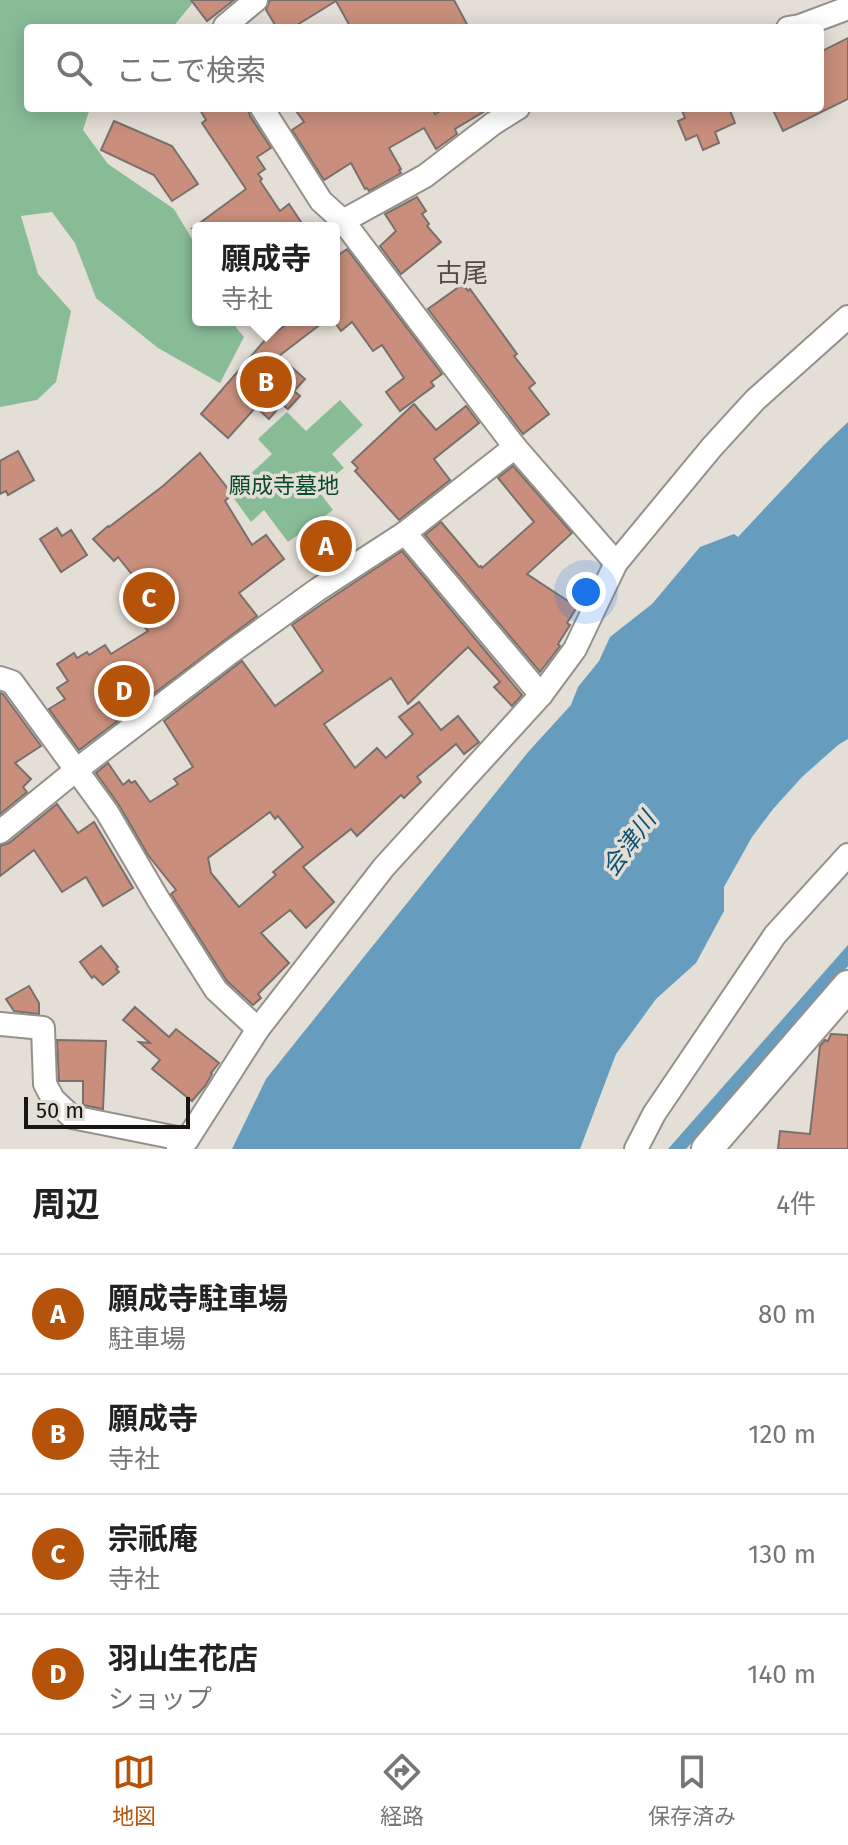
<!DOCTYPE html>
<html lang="ja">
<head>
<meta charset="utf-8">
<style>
	:root { --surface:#fff; --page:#f6f6f6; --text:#222; --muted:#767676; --line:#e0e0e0; --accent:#b45309 }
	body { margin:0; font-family:"Fira Sans","Noto Sans JP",sans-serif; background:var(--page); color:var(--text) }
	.scale { position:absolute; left:24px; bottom:20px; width:166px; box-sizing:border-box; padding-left:8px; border:4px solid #171613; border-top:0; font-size:22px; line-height:28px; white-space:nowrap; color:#171613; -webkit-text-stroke:6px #e3ded6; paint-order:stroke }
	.you { position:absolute; left:586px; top:592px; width:28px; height:28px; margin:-20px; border:6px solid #fff; border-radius:50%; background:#1a73e8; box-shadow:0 0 0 12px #1a73e833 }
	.badge { display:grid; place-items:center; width:52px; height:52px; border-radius:50%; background:var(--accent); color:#fff; font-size:26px; font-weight:700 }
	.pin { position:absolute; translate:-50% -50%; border:4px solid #fff; box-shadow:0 2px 8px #0006 }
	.popup { position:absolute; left:192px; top:222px; width:148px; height:104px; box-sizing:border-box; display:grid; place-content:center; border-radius:8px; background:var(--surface); filter:drop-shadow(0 2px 6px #0005); font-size:26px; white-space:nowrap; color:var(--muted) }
	.popup b { font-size:30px; color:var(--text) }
	.popup::after { content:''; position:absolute; left:50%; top:100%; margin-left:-16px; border:16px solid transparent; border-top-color:var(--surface) }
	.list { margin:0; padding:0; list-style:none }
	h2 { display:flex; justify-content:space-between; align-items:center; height:104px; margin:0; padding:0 32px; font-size:34px }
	h2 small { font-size:26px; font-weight:400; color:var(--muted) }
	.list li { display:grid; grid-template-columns:52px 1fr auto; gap:24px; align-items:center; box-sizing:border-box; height:120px; padding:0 32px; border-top:2px solid var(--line) }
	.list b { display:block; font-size:30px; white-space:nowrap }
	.list p { margin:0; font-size:26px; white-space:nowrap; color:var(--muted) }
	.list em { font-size:26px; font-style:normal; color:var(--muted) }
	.icon { flex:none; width:44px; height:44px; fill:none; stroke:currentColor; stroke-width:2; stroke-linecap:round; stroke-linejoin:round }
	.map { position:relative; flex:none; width:848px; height:1149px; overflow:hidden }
	.search { position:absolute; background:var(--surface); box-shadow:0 4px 20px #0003; left:24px; right:24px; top:24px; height:88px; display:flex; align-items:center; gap:20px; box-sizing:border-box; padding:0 28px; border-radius:8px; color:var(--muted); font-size:30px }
	.sheet { height:584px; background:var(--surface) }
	nav { display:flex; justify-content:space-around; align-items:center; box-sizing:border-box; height:112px; border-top:2px solid var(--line); background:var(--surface); font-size:22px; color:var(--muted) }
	nav a { display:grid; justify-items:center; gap:4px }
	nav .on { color:var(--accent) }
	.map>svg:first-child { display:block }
	.green { fill:#88bc97 }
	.water { fill:#669cbe }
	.building { fill:#c98f7c; stroke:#79706d; stroke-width:2; fill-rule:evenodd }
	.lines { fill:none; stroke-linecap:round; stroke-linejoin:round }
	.street-casing { stroke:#959189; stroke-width:26 }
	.secondary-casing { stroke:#959189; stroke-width:34 }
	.street { stroke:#fff; stroke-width:22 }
	.secondary { stroke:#fff; stroke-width:30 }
	.labels { text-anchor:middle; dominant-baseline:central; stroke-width:7; stroke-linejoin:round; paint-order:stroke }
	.park-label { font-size:22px; fill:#0b4a27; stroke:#e3ded6 }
	.water-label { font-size:24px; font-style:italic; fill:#0b5274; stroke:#e3ded6 }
	.quarter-label { font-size:26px; fill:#4f4c45; stroke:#e3ded6 }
</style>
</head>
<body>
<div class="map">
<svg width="848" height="1149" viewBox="0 0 848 1149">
	<rect width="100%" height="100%" fill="#e3ded6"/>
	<g class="green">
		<polygon points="0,0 195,0 172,28 28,28 28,108 90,108 83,130 108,164 174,209 198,249 198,320 230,320 244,337 220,383 158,348 96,298 75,243 52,212 21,216 38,274 71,311 56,382 37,400 0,407"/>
		<polygon points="340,400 363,425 332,454 344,468 317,489 333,510 288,542 264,510 251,522 230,493 272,454 258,439 287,412 306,431"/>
	</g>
	<g class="water">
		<polygon points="848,422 848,739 838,745 802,777 773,809 752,837 724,887 724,911 696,963 656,999 616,1054 580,1149 232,1149 266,1079 529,751 571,705 578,687 599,661 610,637 652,604 700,547 734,534 738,537 825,444"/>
		<polygon points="848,945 848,966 686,1149 668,1149"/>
	</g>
	<g class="building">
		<polygon points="191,0 234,0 207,21"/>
		<polygon points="270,0 454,0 469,28 351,28 336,1 292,28 277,28 266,10"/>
		<polygon points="848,38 848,99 783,131 772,108 820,108 820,52"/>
		<polygon points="199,108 248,108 250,116 271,148 257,157 265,169 258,174 262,179 260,181 280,211 289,204 305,228 193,228 246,189 202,123 206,120"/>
		<polygon points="294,108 432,108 435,114 445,108 490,108 455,129 457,134 436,149 424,128 389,148 401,169 399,170 401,173 369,191 367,188 365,189 351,163 324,180 292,130 304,122"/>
		<polygon points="681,108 729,108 735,123 715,132 719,143 703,150 697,135 686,140 678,121 685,118"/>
		<polygon points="114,121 172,146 198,184 172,201 154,175 101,150"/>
		<polygon points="417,197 426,211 422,214 429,224 427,226 441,242 401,274 380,246 396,231 385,214"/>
		<polygon points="347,249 442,374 431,382 434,386 400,411 386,392 404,378 382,345 373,351 352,322 341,331 334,321 334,258"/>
		<polygon points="463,284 468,291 470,289 517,354 514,356 535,383 529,388 549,414 523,434 428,309"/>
		<polygon points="292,320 326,320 279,356 305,379 294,391 300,396 288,409 282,404 269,419 256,407 228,438 201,414 265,340"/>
		<polygon points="414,404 436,430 466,406 479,423 434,459 450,480 399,520 355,471 358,468 352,462"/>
		<polygon points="18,451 34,480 8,495 6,491 0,494 0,461"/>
		<polygon points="200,453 232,494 225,501 252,545 266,535 284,559 239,593 257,616 79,750 49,709 65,699 57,688 68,681 57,664 74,653 77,658 87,652 89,655 105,645 111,654 148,631 124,603 142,587 118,557 114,561 93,539 108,526 109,527 163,486"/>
		<polygon points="513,466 572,533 527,574 577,607 567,623 570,625 558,644 560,646 540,672 425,535 441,522 479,567 481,566 482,568 534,522 498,478"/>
		<polygon points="326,517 342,537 327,547 313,527"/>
		<polygon points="57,528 62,536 71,530 87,555 61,572 40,539"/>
		<path d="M402,551L522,695L512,706L494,687L500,682L468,647L408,704L391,678L324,724L355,768L377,748L386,758L413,734L399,717L419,702L441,730L458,716L479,742L464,754L456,744L417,777L421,782L404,798L401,795L357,836L351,829L303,867L334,902L306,928L290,910L261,933L289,963L258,994L261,998L253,1005L227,981L171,894L176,890L148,855L119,805L96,773L108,763L123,785L129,780L131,783L135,781L150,802L178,784L174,779L193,767L164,721L242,661L275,706L323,671L292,625L325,602ZM270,812L275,819L278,816L303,847L273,872L276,875L239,907L211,873L208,858Z"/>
		<polygon points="0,693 3,694 41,746 15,763 31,779 23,787 27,792 0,814"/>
		<polygon points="57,804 78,833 94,822 133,888 103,906 86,877 62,892 34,850 0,876 0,846 9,843"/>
		<polygon points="101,946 118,967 116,969 119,972 103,985 94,976 92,978 80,962"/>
		<polygon points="29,986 39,1003 39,1014 14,1011 6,999"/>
		<polygon points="135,1007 169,1037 176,1029 219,1063 211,1073 212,1074 205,1086 192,1101 152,1069 160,1060 139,1042 150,1043 123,1020"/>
		<polygon points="831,1034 848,1035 848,1149 778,1149 780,1131 810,1134 820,1046 825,1040 828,1041"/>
		<polygon points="57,1040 106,1041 103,1109 83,1105 83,1081 59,1081"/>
	</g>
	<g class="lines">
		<defs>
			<g id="street">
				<polyline points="225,28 225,26 256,0"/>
				<polyline points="788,28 800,26 848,8"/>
				<polyline points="262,108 321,201 343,221"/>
				<polyline points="518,108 494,123 425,176 343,221 515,447 616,563"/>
				<polyline points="405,533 541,695"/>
				<polyline points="0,678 12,682 107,812 158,899 216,990 258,1029"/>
				<polyline points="0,832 75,771 231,652 317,590 405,533 515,447"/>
				<polyline points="0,1024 43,1028 45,1084 53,1099 72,1117 187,1140"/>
				<polyline points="178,1149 187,1140 258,1029 384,867 541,695 575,649 616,563 712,447 755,400 848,317"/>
				<polyline points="636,1149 654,1114 775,935 848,855"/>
			</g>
			<polyline id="secondary" points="707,1149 848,986"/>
		</defs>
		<use href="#street" class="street-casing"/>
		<use href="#secondary" class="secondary-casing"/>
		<use href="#street" class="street"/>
		<use href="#secondary" class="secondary"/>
	</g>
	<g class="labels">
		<g class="park-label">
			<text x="284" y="485">願成寺墓地</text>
		</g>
		<g class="water-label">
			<text transform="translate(629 844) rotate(-54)">会津川</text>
		</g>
		<g class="quarter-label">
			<text x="462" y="273">古尾</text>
		</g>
	</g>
</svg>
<div class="scale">50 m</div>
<div class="you"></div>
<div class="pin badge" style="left:326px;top:546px">A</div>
<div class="pin badge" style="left:266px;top:382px">B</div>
<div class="popup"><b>願成寺</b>寺社</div>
<div class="pin badge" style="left:149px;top:598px">C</div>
<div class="pin badge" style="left:124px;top:691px">D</div>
<div class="search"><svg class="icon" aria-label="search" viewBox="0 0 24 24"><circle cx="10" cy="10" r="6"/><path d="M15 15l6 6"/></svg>ここで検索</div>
</div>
<section class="sheet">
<h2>周辺<small>4件</small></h2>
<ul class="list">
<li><span class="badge">A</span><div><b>願成寺駐車場</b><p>駐車場</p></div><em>80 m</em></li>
<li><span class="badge">B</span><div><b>願成寺</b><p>寺社</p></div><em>120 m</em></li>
<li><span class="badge">C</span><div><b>宗祇庵</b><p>寺社</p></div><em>130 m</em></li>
<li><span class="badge">D</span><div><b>羽山生花店</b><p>ショップ</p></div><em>140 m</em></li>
</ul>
</section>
<nav>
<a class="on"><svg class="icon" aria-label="map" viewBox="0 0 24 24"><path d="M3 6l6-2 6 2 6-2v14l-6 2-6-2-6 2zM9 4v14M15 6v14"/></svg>地図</a>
<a><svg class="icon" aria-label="directions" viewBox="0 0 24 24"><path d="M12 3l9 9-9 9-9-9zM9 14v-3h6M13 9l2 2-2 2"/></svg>経路</a>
<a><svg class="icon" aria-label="saved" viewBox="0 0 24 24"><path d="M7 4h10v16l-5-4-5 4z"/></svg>保存済み</a>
</nav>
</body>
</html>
